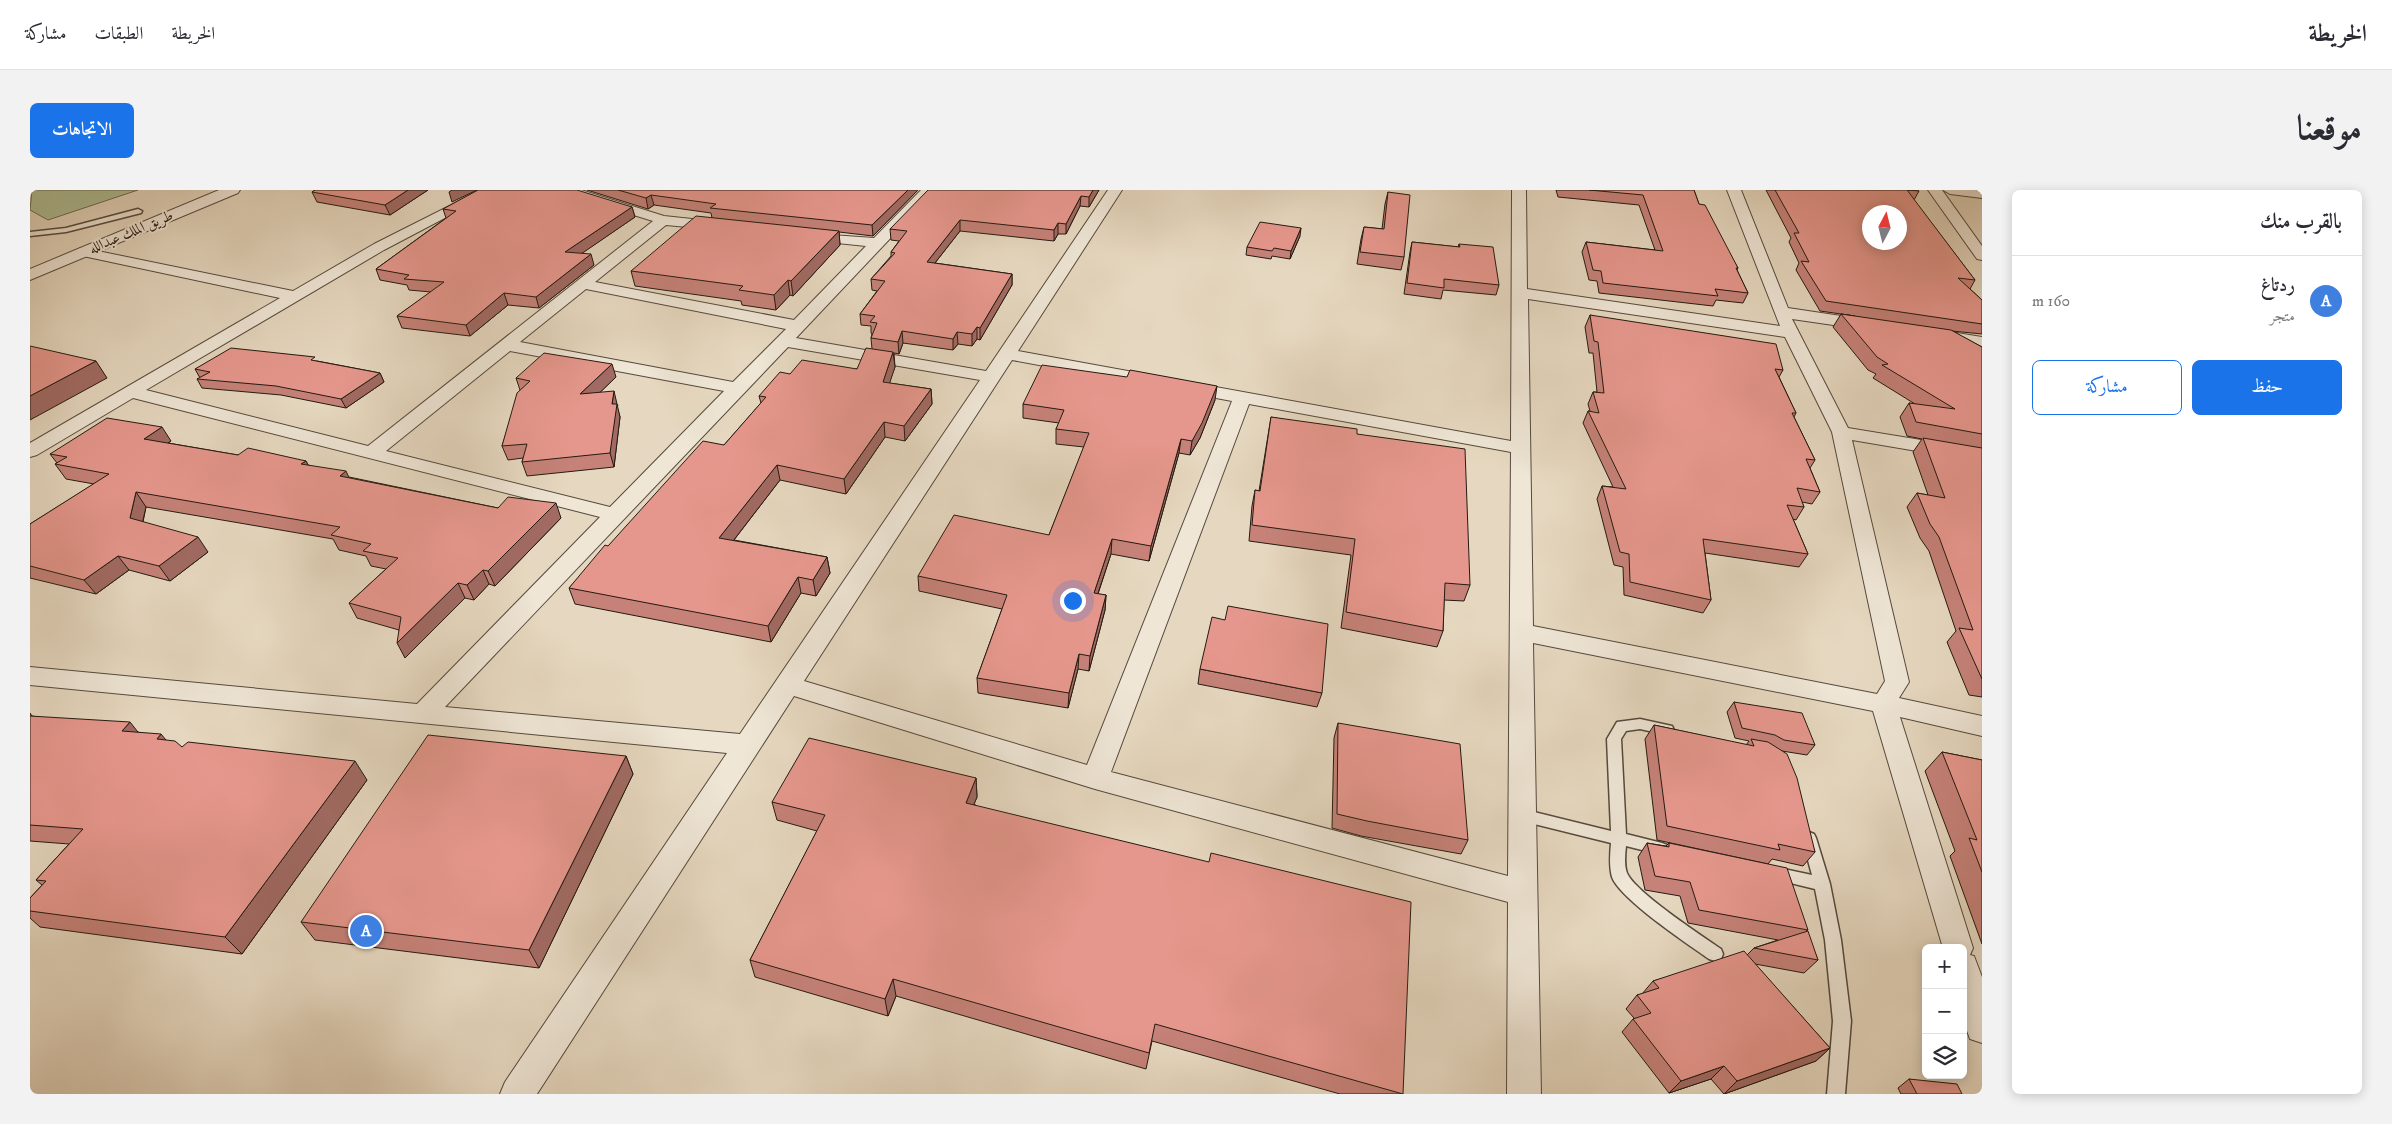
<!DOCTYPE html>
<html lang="ar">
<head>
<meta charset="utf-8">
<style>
	:root { --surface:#fff; --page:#f2f2f3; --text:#2b2b33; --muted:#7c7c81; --line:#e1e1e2; --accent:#1a73e8 }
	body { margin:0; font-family:"IM FELL DW Pica",Amiri,serif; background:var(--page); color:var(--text); direction:rtl }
	.controls { position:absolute; right:15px; bottom:15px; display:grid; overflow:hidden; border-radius:8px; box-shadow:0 2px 12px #0003 }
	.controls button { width:45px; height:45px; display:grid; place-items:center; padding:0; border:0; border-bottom:1px solid var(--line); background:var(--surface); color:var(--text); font:25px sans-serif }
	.compass { position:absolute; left:1832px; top:15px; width:45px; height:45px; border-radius:50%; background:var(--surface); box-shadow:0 2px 12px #0003; rotate:7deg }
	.you { position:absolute; left:1042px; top:410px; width:18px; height:18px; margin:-12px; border:4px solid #fff; border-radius:50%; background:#1a73e8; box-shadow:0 0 0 8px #1a73e833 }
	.badge { display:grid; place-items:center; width:32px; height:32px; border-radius:50%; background:var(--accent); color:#fff; font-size:16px; font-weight:700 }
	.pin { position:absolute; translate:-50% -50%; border:2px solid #fff; box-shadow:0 1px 5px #0006 }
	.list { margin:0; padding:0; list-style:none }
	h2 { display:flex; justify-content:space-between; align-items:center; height:65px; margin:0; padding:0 20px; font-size:21px }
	h2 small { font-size:16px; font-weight:400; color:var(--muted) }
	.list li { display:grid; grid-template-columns:32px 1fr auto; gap:15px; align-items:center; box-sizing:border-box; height:90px; padding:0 20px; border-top:1px solid var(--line) }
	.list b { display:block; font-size:19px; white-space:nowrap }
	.list p { margin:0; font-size:16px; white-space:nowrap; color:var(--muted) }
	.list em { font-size:16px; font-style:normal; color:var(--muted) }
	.actions { display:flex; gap:10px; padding:15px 20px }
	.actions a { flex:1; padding:11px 0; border:1px solid var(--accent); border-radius:8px; text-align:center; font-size:18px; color:var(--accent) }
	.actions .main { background:var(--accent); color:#fff }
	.icon { flex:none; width:28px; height:28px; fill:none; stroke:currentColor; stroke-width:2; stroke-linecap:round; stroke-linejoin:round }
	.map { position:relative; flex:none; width:1952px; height:904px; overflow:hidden; direction:ltr; border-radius:8px }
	header { display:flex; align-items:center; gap:30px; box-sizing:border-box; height:70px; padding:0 25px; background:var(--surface); border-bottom:1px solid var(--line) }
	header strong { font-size:24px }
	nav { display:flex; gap:28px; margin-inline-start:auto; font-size:18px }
	.intro { display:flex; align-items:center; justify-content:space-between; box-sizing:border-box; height:120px; padding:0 30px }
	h1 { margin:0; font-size:35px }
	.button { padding:12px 22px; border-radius:8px; background:var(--accent); color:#fff; font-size:18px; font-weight:700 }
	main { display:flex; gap:30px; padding:0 30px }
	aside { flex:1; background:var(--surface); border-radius:8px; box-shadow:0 2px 12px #0003 }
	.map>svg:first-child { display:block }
	.green { fill:#afc097; stroke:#6a6d54 }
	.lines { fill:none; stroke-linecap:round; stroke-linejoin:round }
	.service-casing { stroke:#554a3d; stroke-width:3 }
	.minor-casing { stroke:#554a3d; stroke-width:2 }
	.tertiary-casing { stroke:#554a3d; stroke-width:2 }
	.service { fill:#efe6d6; fill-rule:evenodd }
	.minor { fill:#efe6d6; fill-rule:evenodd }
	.tertiary { fill:#efe6d6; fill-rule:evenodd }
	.wall { fill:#c68279; stroke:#251a11 }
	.shaded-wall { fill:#a16a63; stroke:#251a11 }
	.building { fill:#e6978d; stroke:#251a11; fill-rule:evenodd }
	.labels { text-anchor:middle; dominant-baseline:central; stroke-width:4; stroke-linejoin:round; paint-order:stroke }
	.far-street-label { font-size:15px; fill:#251a11; stroke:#efe6d6 }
</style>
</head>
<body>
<header>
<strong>الخريطة</strong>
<nav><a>الخريطة</a><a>الطبقات</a><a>مشاركة</a></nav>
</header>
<div class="intro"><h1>موقعنا</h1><a class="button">الاتجاهات</a></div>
<main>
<aside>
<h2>بالقرب منك<small></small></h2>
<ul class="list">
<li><span class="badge" style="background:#3f7fe0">A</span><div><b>ردتاغ</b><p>متجر</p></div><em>160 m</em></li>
</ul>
<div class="actions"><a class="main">حفظ</a><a>مشاركة</a></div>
</aside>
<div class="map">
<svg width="1952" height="904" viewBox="0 0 1952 904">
	<rect width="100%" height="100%" fill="#e6d8c0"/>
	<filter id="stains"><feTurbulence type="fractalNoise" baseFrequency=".004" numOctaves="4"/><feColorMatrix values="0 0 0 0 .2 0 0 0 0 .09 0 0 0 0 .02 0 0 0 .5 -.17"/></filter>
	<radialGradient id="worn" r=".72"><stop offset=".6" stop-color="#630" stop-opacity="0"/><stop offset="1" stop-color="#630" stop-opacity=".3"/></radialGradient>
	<polygon class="green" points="2,0 108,0 18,30 0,20"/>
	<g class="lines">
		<defs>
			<g id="service">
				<polygon points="108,19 112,21 111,23 36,42 0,46 0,42 36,38"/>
				<path d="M1610,529L1642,536L1644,540L1642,544L1637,545L1610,539L1596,541L1591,549L1596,644L1632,653L1637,655L1639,659L1637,663L1632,665L1596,656C1595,665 1594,675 1597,683C1605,702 1671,745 1691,759L1693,764L1691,769L1685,771L1679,769C1658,754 1590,709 1582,687C1579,676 1580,664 1581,653L1492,631L1487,629L1485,625L1487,621L1492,619L1581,641L1577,549L1587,532Z"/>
				<polygon points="1779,642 1784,644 1786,648 1800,694 1811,750 1821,831 1815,904 1797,904 1803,831 1795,750 1785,699 1744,689 1739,688 1736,683 1739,678 1744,677 1782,685 1772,648 1774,644"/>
			</g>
			<g id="minor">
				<path d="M451,0H468L354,60L116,200L338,256L623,31L532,3L530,0H551L634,26L690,32L697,36L690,40L636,35L565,92L764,130L836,56L778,50L771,46L773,43L844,48L891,0H906L766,148L956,181L1078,0H1092L988,161L1481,251L1482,0H1496L1497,99L1750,136L1697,0H1711L1758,118L1838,130L1844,131L1846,135L1844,139L1838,140L1762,129L1818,238L1952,260V272L1822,250L1879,492L1869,508L1952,526V546L1870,527L1943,758L1940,765L1944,766L1952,787V853L1940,849L1933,830V758H1913L1843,521L1503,453L1511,904H1477L1478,712L1065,599L764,506L507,904H470L475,892L697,563L0,495V477L387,514L570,327L103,208L7,265L0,267V253L250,108L53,66L46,62L48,59L53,58L263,101L344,54ZM556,99L756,139L703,192L490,152ZM1498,109L1755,147L1802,242L1855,491L1847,504L1503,436ZM758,157L950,190L710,544L415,517ZM480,161L694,201L580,317L356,261ZM982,170L1202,211L1057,575L774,491ZM1219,214L1481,262L1478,686L1081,582Z"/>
				<polygon points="1898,0 1912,0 1952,56 1952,70 1947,69"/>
				<polygon points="1913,0 1952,0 1952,8 1920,4"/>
				<polygon points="1908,140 1952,147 1952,157 1902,149 1900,145 1902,141"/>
			</g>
			<polygon id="tertiary" points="189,0 210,0 208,3 0,90 0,79"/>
		</defs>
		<use href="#service" class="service-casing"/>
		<use href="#minor" class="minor-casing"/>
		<use href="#tertiary" class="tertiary-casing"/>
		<use href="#service" class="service"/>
		<use href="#minor" class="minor"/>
		<use href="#tertiary" class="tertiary"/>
	</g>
	<g class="wall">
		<polygon points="285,0 398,0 360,25 287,12 282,2"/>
		<polygon points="557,0 888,0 843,46 809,42 810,55 763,106 760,105 746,120 712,115 711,111 605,96 601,81 682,28 681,23 624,15 618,19"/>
		<polygon points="1069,0 1059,17 1050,16 1036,44 1028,44 1024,51 930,41 905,73 982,84 982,95 950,150 947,149 942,156 928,154 923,160 873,153 869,164 864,163 865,177 859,193 901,199 902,214 875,251 855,247 816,304 750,290 704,350 797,367 800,383 786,406 771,403 741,452 545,414 539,398 578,356 694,255 731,213 729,206 760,184 827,179 842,159 841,148 842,144 841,143 841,136 831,135 830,124 847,101 842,100 841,89 861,66 861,62 869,51 861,50 860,39"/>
		<polygon points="1526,0 1664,0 1669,14 1708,78 1707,80 1718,103 1713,113 1686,110 1683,116 1569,103 1567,91 1559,90 1552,62 1556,52 1625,60 1609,15 1528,7"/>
		<polygon points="1736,0 1888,0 1889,1 1884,10 1945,90 1940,99 1952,110 1952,144 1922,141 1952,157 1952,507 1939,505 1917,452 1926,441 1899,361 1890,348 1877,317 1887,303 1898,305 1883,262 1892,249 1877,246 1870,227 1879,213 1885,214 1843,188 1846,184 1838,180 1803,137 1811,124 1825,126 1790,121 1766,80 1769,73 1759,52 1761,48"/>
		<polygon points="1358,2 1374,67 1371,80 1327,74 1331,49 1334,37 1352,39 1355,14"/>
		<polygon points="602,17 605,27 552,63 564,75 509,118 478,115 440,146 372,138 367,126 401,102 379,100 377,95 350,90 346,79 416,28 413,19"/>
		<polygon points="1270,46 1260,69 1242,66 1241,69 1216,65 1217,57"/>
		<polygon points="1382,52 1428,57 1429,54 1469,95 1466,105 1413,100 1411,109 1374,104 1380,62"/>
		<polygon points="1560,125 1753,180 1749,187 1766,223 1764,227 1785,270 1780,278 1790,302 1782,314 1772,312 1774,317 1766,330 1763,329 1778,364 1769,377 1675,363 1681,410 1673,423 1594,405 1593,377 1584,375 1567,309 1572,296 1583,297 1553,233 1558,221 1560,221 1558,214 1563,202 1567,202 1563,163 1559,163 1555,137"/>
		<polygon points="287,171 350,183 354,192 316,218 251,205 172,198 167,189 170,188 165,179"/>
		<polygon points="586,187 569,203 588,215 587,217 590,227 584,277 497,286 492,272 493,268 478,270 472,256 490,200 486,188"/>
		<polygon points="1185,210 1170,248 1160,265 1149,263 1119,371 1081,364 1068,404 1076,405 1075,420 1059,481 1048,479 1038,518 948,503 947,488 972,419 889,401 888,386 1019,345 1054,257 1026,254 1026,239 1029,233 993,228 993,214"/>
		<polygon points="1241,227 1327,244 1440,395 1434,411 1414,410 1413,441 1407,457 1311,438 1321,365 1219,351 1222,316 1225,300 1229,301"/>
		<polygon points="141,251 138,253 208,265 276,271 278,275 319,287 468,318 531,328 465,396 459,394 444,410 435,408 375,468 369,440 327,428 319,413 356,379 341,376 336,366 309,360 303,349 116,317 113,332 178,362 140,391 99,380 66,404 0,388 0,334 64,294 36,289 25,274 27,273 20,264"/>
		<polygon points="1170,479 1292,503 1287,517 1168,494"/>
		<polygon points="1704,512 1785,555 1777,565 1752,561 1785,662 1773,676 1742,669 1738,674 1627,650 1615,549 1624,535 1716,555 1719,551 1705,548 1697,522"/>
		<polygon points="0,523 2,526 108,542 135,550 152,557 337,590 212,764 10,737 0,728 0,708 12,695 6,690 39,654 0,651"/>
		<polygon points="1308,533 1438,650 1431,664 1331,646 1302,638 1304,548"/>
		<polygon points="1912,562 1952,570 1952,754 1920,666 1925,661 1895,581"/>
		<polygon points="596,566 603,584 509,778 285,750 271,732"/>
		<polygon points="946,588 947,607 944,614 1373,904 1310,904 1122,851 1116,879 866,806 858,826 725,787 720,770 787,641 747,630 742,612"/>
		<polygon points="1617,653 1636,656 1639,653 1778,740 1776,741 1788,770 1774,783 1725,774 1800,858 1786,871 1694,904 1681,889 1639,903 1592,842 1603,829 1604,828 1596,819 1607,805 1612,804 1623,791 1717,765 1724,758 1748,750 1658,733 1650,706 1615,700 1608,667"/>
		<polygon points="1879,889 1932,904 1871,904 1868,898"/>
	</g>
	<g class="shaded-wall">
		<polygon points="378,0 398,0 360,25 355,15"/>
		<polygon points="422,0 447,0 422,12 419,2"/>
		<polygon points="878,0 888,0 843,46 842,35"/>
		<polygon points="1063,0 1069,0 1059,17 1059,7"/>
		<polygon points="621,5 624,15 618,19 616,8"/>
		<polygon points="1051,6 1050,16 1036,44 1036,34"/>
		<polygon points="602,17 605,27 538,73 535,62"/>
		<polygon points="930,30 930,41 897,83 897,72"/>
		<polygon points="1028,33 1028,44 1024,51 1024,40"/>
		<polygon points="1271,38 1270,46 1260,69 1261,61"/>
		<polygon points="809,41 810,55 763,106 761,91"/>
		<polygon points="561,64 564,75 509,118 506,107"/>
		<polygon points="982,84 982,95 950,150 950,138"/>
		<polygon points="758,90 760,105 746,120 744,105"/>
		<polygon points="474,103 478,115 440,146 436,135"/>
		<polygon points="947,137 947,149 942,156 942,144"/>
		<polygon points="872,141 873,153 869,164 868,152"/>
		<polygon points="927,142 928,154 923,160 923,149"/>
		<polygon points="863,162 865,177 855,207 853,192"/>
		<polygon points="66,171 77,188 0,230 0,206"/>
		<polygon points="582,174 586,187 554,218 550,204"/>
		<polygon points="350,183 354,192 316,218 311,209"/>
		<polygon points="1187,196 1185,210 1170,248 1160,265 1162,251"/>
		<polygon points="901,199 902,214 875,251 874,236"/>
		<polygon points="584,201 590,227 584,277 580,263 582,214"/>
		<polygon points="854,232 855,247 816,304 814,289"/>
		<polygon points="132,237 141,251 123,263 114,249"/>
		<polygon points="1151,249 1149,263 1119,371 1121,356"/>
		<polygon points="276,271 283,285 271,274"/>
		<polygon points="747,275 750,290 693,364 689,348"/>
		<polygon points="316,281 323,296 310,286"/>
		<polygon points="106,302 116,317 110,343 100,328"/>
		<polygon points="526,313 531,328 465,396 458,381"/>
		<polygon points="168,347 178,362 140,391 129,376"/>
		<polygon points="1082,349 1081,364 1063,418 1064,403"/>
		<polygon points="88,366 99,380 66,404 54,390"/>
		<polygon points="797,367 800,383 786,406 783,390"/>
		<polygon points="453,380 459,394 444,410 437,395"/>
		<polygon points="768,387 771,403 741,452 738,436"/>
		<polygon points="428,393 435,408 375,468 367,453"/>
		<polygon points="1076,405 1075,420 1059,481 1060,466"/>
		<polygon points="1049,464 1048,479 1038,518 1039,503"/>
		<polygon points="100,532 115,551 92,541"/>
		<polygon points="131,544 146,562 127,549"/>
		<polygon points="596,566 603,584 509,778 499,760"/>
		<polygon points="325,571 337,590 212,764 195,747"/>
		<polygon points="946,588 947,607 937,631 936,613"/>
		<polygon points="863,789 866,806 858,826 855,809"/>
		<polygon points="1800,858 1786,871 1694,904 1707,891"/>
		<polygon points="1694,876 1681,889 1639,903 1651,891"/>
	</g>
	<g class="building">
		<polygon points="285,0 378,0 355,15 282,2"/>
		<polygon points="448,0 547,0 602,17 535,62 561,64 506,107 474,103 436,135 367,126 414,92 374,89 379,85 346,79 426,21 413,19"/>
		<polygon points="588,0 878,0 842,35 680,18 686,14 621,5 616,8"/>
		<polygon points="898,0 1063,0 1059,7 1051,6 1036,34 1028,33 1024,40 930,30 897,72 982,84 950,138 947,137 942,144 927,142 923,149 872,141 868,152 841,148 847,133 840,132 845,126 830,124 855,91 841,89 865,63 861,62 877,41 860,39"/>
		<polygon points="1559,0 1664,0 1669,14 1675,15 1708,78 1706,78 1718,103 1685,99 1688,106 1573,93 1571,81 1563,80 1556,52 1633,61 1613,5"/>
		<path d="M1745,0H1888L1889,1L1877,0L1945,90L1928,88L1952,110V134L1796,111L1771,71L1779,72L1764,43H1769ZM1840,22H1870V52H1840Z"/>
		<polygon points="1358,2 1380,5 1374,67 1330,62 1334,37 1354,39"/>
		<polygon points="666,26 809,41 761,91 758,90 744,105 709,100 713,96 601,81"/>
		<polygon points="1230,32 1271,38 1261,61 1244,58 1242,61 1217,57"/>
		<polygon points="1382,52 1430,57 1429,54 1463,57 1469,95 1414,89 1414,98 1377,93"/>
		<polygon points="1811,124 1921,140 1952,157 1952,244 1886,232 1879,213 1925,219 1852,175 1858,174 1847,167"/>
		<polygon points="1560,125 1746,154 1753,180 1745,179 1766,223 1762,223 1785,270 1776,269 1790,302 1767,298 1774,317 1757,315 1778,364 1673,349 1681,410 1600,392 1599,364 1590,362 1572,296 1596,299 1558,221 1569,223 1563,202 1574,203 1568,152 1564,151"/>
		<polygon points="0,156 66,171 0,206"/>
		<polygon points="201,158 285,167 281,170 350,183 311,209 246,196 167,189 180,182 165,179"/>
		<polygon points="836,158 863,162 853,192 901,199 874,236 854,232 814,289 747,275 689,348 797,367 783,390 768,387 738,436 539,398 575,355 578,356 673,251 694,255 736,207 729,206 750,182 760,184 772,170 827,179"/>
		<polygon points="514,163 582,174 550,204 584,201 582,214 587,214 580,263 492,272 497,254 472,256 487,203 500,191 486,188"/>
		<polygon points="1012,175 1097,187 1100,180 1187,196 1172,233 1162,251 1151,249 1121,356 1082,349 1064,403 1076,405 1060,466 1049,464 1039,503 947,488 977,405 888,386 924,325 1019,345 1059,243 1026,239 1034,220 993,214"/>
		<polygon points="1241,227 1327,239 1327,244 1435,259 1440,395 1415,393 1413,441 1316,422 1325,349 1222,335 1225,300 1230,301"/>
		<polygon points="77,228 132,237 114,249 208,265 218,258 276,271 271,274 316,281 310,286 468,318 478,307 526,313 458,381 453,380 437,395 428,393 367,453 371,427 319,413 368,368 333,361 341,354 301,345 310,337 106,302 100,328 168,347 129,376 88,366 54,390 0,376 0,334 79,284 25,274 37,267 20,264"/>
		<polygon points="1893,248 1952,258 1952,489 1929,438 1943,440 1909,347 1900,334 1887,303 1915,308"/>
		<polygon points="1198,416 1298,434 1292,503 1170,479 1182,427 1195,430"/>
		<polygon points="1704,512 1772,523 1785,555 1754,550 1745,545 1712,538"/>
		<polygon points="0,526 100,532 92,541 131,544 127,549 145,551 152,557 158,552 325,571 195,747 0,721 0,708 16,691 6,690 53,639 0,635"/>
		<polygon points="1308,533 1430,554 1438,650 1337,631 1307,624"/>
		<polygon points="1624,535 1724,556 1721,549 1738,552 1757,564 1767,588 1785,662 1748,654 1750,660 1637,636"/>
		<polygon points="398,545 596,566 499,760 271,732"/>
		<polygon points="779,548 946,588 936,613 1179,672 1181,663 1381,712 1373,904 1125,834 1119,863 863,789 855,809 720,770 795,625 742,612"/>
		<polygon points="1912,562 1952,570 1952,682 1939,648 1947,650"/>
		<polygon points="1617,653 1639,657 1639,653 1757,678 1778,740 1669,720 1660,692 1625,686"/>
		<polygon points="1778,741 1788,770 1724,758"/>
		<polygon points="1714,761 1800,858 1707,891 1694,876 1651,891 1603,829 1621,823 1607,805 1629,798 1623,791"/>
		<polygon points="1879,889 1927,894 1932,904 1887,904"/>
	</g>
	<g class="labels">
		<g class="far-street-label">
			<text transform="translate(101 42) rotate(-23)">طريق الملك عبدالله</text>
		</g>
	</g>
	<rect width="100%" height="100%" filter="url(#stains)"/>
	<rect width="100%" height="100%" fill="url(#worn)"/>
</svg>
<div class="controls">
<button>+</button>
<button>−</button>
<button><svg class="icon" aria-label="layers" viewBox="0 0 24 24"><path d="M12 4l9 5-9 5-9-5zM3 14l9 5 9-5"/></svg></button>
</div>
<svg class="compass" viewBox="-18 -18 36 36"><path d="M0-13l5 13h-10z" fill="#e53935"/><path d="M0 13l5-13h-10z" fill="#7c7c81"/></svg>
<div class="you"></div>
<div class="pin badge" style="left:336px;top:741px;background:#3f7fe0">A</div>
</div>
</main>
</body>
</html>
